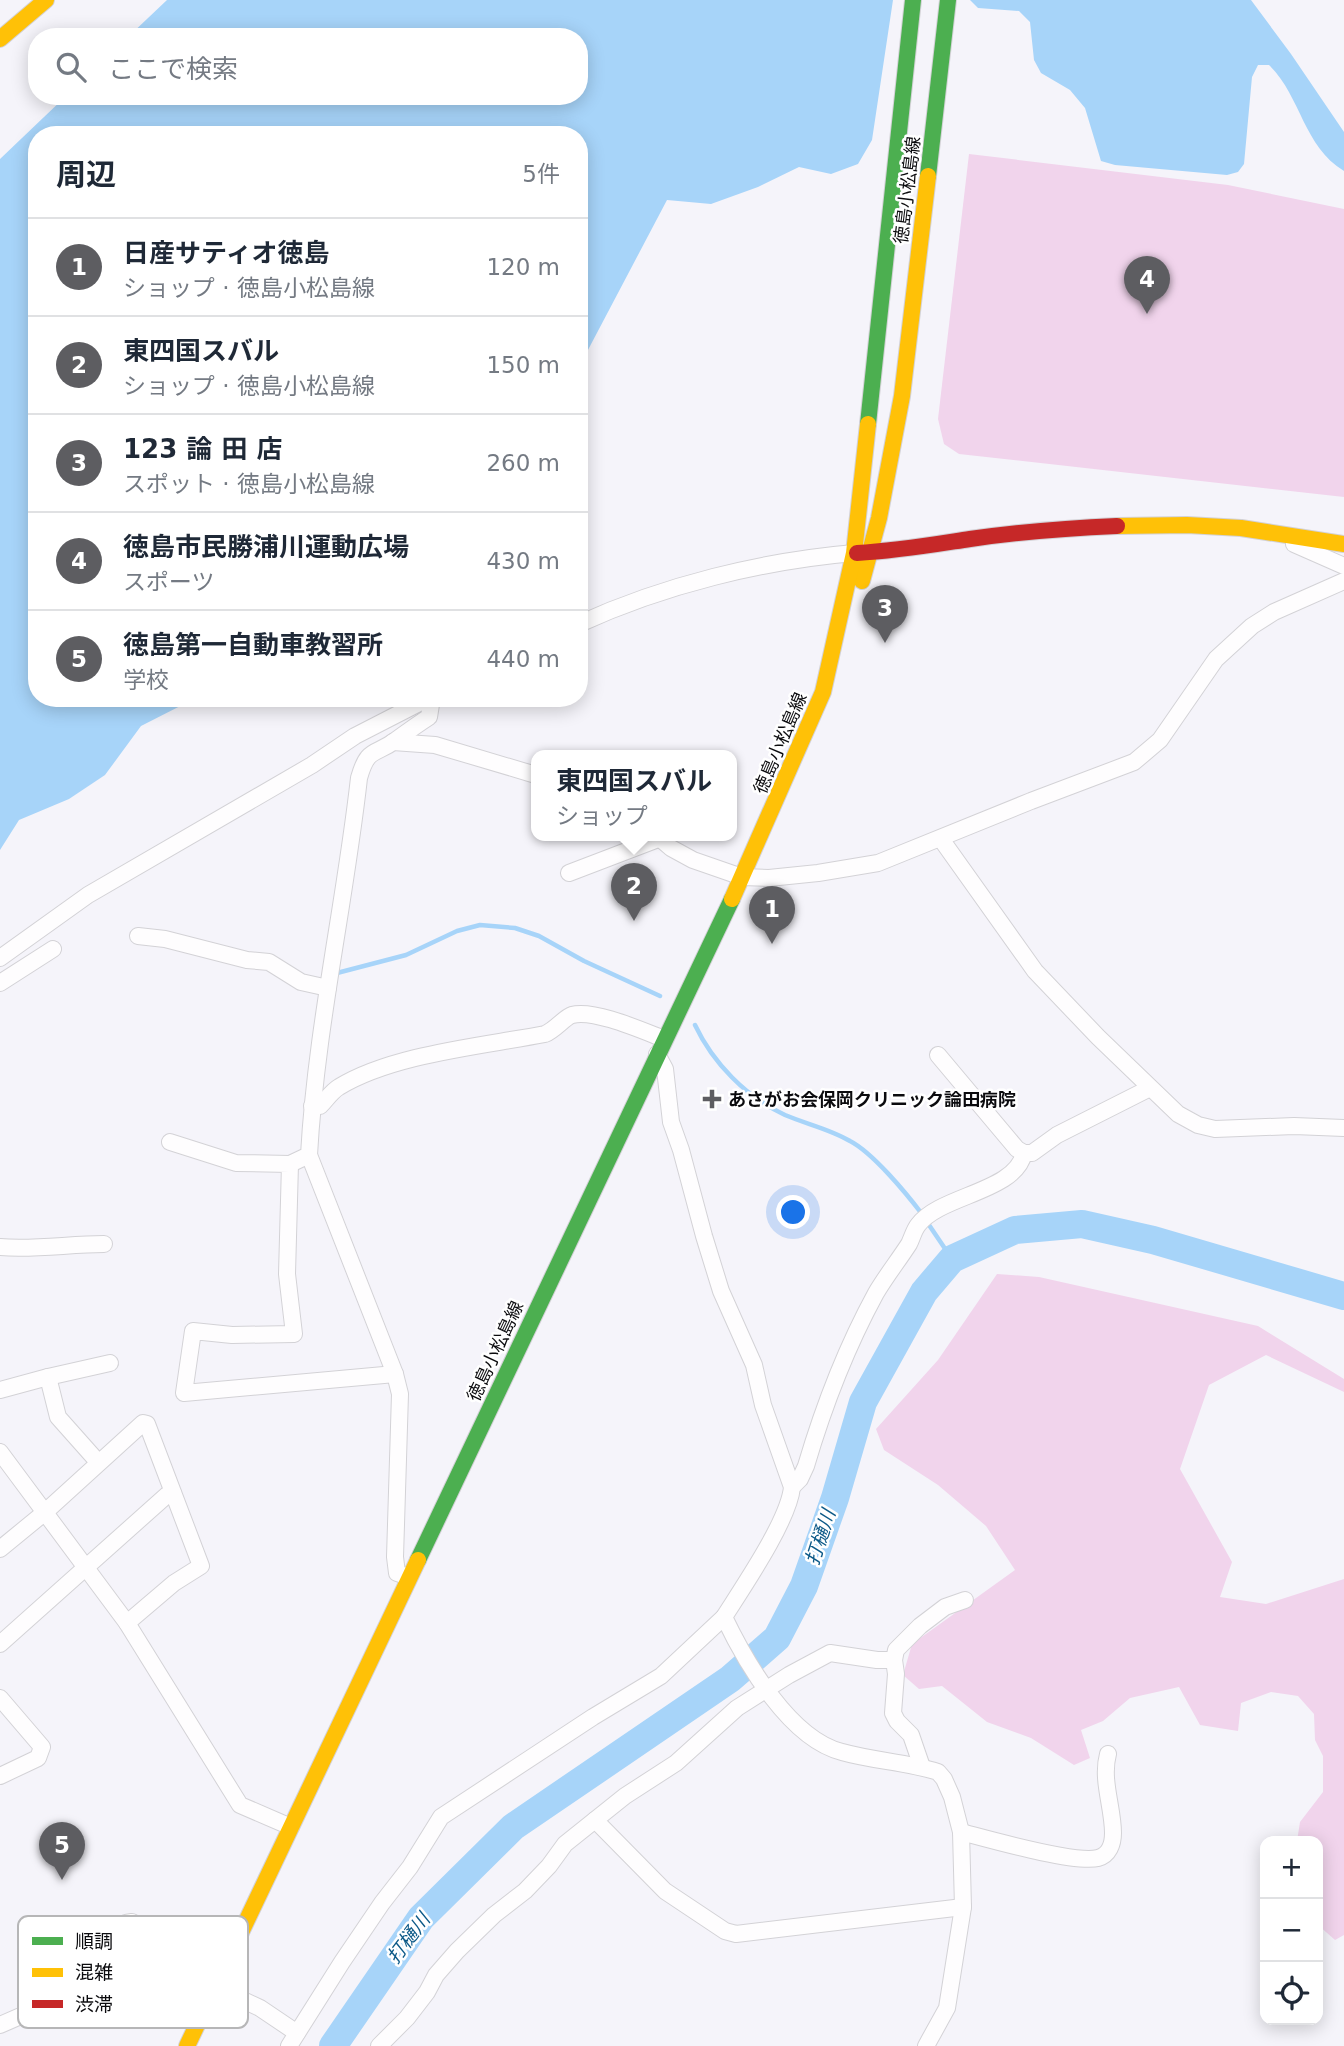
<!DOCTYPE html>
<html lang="ja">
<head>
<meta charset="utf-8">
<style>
	:root { --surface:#fff; --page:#f2f2f3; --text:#1f2937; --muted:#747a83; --line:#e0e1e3; --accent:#5d5d61 }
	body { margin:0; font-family:"DejaVu Sans","Noto Sans JP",sans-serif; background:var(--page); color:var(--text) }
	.controls { position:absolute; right:21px; bottom:21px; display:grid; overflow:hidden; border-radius:14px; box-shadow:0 4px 18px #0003 }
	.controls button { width:63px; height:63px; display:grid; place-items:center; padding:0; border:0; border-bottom:2px solid var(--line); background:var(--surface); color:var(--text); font:35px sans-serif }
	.you { position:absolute; left:794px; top:1213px; width:24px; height:24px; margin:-18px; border:5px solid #fff; border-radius:50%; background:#1a73e8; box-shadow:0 0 0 10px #1a73e833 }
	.badge { display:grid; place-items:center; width:46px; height:46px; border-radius:50%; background:var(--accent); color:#fff; font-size:23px; font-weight:700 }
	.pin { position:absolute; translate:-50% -58px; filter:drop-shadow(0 2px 4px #0008) }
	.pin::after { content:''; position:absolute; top:37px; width:24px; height:21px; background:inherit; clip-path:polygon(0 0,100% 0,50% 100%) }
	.popup { position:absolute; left:531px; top:750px; width:206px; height:91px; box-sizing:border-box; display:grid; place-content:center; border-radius:14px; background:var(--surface); filter:drop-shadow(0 2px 5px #0005); font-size:23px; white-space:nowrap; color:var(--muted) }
	.popup b { font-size:26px; color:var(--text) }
	.popup::after { content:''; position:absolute; left:50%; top:100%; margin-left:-14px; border:14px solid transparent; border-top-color:var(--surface) }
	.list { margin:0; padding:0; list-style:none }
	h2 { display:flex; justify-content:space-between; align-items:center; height:91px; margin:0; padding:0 28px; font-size:30px }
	h2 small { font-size:23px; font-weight:400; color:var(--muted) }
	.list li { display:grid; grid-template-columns:46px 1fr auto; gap:21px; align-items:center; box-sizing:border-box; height:98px; padding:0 28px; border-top:2px solid var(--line) }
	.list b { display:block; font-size:26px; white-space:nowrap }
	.list p { margin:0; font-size:23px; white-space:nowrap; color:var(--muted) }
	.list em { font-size:23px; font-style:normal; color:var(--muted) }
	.icon { flex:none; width:38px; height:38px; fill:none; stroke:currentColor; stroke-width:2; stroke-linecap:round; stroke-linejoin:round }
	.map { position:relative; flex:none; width:1344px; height:2046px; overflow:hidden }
	.search { position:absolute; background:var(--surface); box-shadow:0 4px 18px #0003; left:28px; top:28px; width:560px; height:77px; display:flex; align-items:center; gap:18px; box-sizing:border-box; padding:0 24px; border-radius:28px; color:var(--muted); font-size:26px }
	.panel { position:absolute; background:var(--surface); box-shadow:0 4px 18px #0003; left:28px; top:126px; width:560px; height:581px; border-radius:28px }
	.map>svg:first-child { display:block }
	.green { fill:#f1d4ec }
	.water { fill:#a7d4f9 }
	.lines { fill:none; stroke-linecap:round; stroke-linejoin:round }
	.stream { stroke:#a7d4f9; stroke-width:4.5 }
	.river { stroke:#a7d4f9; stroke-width:28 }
	.street-casing { stroke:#d3d2d6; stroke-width:18 }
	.fast-casing { stroke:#d3d2d6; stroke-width:18 }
	.slow-casing { stroke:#d3d2d6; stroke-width:18 }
	.jam-casing { stroke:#d3d2d6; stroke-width:18 }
	.street { stroke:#fefdfe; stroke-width:16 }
	.fast { stroke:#4caf50; stroke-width:16 }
	.slow { stroke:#ffc107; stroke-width:16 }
	.jam { stroke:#c62828; stroke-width:16 }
	.poi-dot { fill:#5d5d61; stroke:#fff; stroke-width:2.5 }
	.labels { text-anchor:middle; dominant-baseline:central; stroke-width:5; stroke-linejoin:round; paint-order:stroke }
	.street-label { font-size:18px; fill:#0b0b0e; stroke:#fff }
	.poi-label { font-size:18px; font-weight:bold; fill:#0b0b0e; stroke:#fff; text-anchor:start }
	.water-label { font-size:19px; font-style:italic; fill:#0d5a88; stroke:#fff }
	.key { fill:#fff; stroke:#b6b6b7; stroke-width:2 }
	.key-label { font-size:19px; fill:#0b0b0e }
</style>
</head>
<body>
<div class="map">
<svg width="1344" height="2046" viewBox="0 0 1344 2046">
	<rect width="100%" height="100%" fill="#f5f4fa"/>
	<g class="green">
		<polygon points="969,154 1228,185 1344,209 1344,497 959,454 944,444 938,419"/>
		<polygon points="997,1274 1039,1277 1258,1326 1344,1379 1344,1392 1266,1355 1209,1385 1180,1469 1232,1562 1220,1597 1266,1604 1344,1579 1344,1935 1335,1940 1318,1925 1318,1841 1297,1841 1300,1822 1323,1792 1323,1756 1315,1740 1314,1714 1298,1696 1271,1692 1241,1703 1238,1731 1200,1725 1179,1687 1130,1698 1103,1721 1081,1730 1090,1758 1074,1765 1031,1738 987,1722 942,1686 919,1689 903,1675 912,1644 1015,1570 986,1526 938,1485 884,1450 876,1429 938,1360"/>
	</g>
	<g class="water">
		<polygon points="167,0 893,0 872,140 858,164 831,174 799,167 758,187 711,204 667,200 579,367 579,135 37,135 37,698 196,698 141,726 105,775 69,799 19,820 0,850 0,159 66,96 579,96 579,37 128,37"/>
		<path d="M970,0H1251L1291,54L1344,132V171C1303,146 1301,96 1269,65H1258L1252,77L1244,164L1238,172L1227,175L1115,165L1101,161L1085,108L1070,90L1041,73L1034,60L1030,22L1019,11L978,8Z"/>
	</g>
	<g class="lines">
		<g class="stream">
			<polyline points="337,973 406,955 457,931 480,925 515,928 539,936 584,961 660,996"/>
			<path d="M695,1025C713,1063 746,1097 785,1115C806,1124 830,1129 850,1141C873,1153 906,1193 922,1214"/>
			<polyline points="927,1222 952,1259"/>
		</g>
		<polyline class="river" points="333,2046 421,1918 513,1827 730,1679 777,1638 804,1586 835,1498 863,1402 924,1292 952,1259 1015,1230 1082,1224 1153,1240 1344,1296"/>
		<defs>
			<g id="street">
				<polyline points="1294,544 1344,566"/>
				<path d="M579,624C664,585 762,561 854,553"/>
				<polyline points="393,742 435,745 536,775"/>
				<polyline points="656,835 671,848 693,860 742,877 769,878 818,873 878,863 1031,801 1134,762 1160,740 1216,659 1252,626 1274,612 1344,581"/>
				<polyline points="941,839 1035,971 1098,1037 1178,1114 1198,1125 1215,1129 1294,1126 1344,1128"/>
				<polyline points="569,873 658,839"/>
				<polyline points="138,936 165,939 247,960 269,962 301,982 328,988"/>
				<polyline points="0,958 88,895 312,765 355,736 429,698"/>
				<polyline points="0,983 53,949"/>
				<path d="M657,1054L665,1069L671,1122L681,1150L704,1236L721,1291L754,1365L763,1405L792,1487C789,1520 743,1587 724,1617C746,1663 790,1739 842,1752C874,1761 907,1762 938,1772L944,1779L952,1797L961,1832L963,1907L947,2008L926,2046"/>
				<polyline points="938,1055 1017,1149 1024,1153 1032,1153 1057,1135 1150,1088"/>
				<path d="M312,1106H320C326,1100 332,1091 339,1087C393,1054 483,1046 545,1034C555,1030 565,1017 572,1015C594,1009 643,1031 664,1039"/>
				<polyline points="170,1142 236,1163 290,1164 287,1274 294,1334 232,1335 193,1331 184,1393 395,1374"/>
				<polyline points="309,1155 395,1374 400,1394 395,1557 397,1573 409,1577"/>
				<path d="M290,1164L309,1155C316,1028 345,904 359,778C368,746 375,756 396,740C407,732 418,724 429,717L432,698"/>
				<path d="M0,1247C34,1250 70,1244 104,1244"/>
				<polyline points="0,1390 48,1377"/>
				<polyline points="0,1452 127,1623"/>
				<polyline points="98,1462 58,1417 48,1377 110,1363"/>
				<path d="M792,1487L800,1479L806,1466C824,1405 846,1348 876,1293C886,1276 898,1261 909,1244C912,1238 914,1230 918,1225C940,1195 1016,1192 1024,1153"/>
				<polyline points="0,1549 44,1513 143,1423 147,1424 201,1566 174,1583 127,1623 240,1805 291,1827"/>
				<polyline points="0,1644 167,1495 173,1493"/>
				<polyline points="894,1660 877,1660 830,1653 789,1675 737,1708 676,1763 625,1796 595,1820 665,1891 725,1931 736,1934 963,1907"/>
				<polyline points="0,1698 42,1747 38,1758 0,1776"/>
				<polyline points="922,1767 911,1735 897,1721 893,1713 896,1674 894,1660 896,1650 920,1626 945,1607 965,1600"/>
				<path d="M961,1832C988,1839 1075,1864 1098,1858C1109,1855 1113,1844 1113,1833C1113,1807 1101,1780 1108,1754"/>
				<polyline points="215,1987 260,2008 297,2033"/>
				<polyline points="0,2025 96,1983 111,1963 126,1923 132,1922 218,1980"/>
				<polyline points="289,2046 342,1962 382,1903 410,1867 441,1817 593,1717 661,1676 724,1617"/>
				<polyline points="379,2046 407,2018 427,1992 436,1975 457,1951 494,1915 525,1891 549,1866 565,1844 595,1820"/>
			</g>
			<g id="fast">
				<polyline points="928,176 948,0"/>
				<polyline points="868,424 913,0"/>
				<polyline points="418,1560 732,899"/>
			</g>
			<g id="slow">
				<polyline points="0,39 46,0"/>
				<polyline points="1117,526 1187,525 1241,528 1344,544"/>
				<polyline points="862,581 879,518 902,396 928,176"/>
				<polyline points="732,899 823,692 854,553 868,424"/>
				<polyline points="187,2046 418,1560"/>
			</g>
			<path id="jam" d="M857,553C897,551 931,545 970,539C1019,532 1068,528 1117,526"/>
		</defs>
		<use href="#street" class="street-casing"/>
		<use href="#fast" class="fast-casing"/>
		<use href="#slow" class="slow-casing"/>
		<use href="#jam" class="jam-casing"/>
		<use href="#street" class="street"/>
		<use href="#fast" class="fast"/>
		<use href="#slow" class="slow"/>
		<use href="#jam" class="jam"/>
	</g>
	<path class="poi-dot" d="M708.5 1088.5h7v7h7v7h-7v7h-7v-7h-7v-7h7z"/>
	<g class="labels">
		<g class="street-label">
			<text transform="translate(907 190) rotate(-83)">徳島小松島線</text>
			<text transform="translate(780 743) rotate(-67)">徳島小松島線</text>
			<text transform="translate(495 1351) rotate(-65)">徳島小松島線</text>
		</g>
		<g class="poi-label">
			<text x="728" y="1099">あさがお会保岡クリニック論田病院</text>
		</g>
		<g class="water-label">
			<text transform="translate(820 1537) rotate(-72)">打樋川</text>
			<text transform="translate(408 1938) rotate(-53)">打樋川</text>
		</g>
	</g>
	<rect x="18" y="1916" width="230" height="112" rx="10" class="key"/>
	<rect x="32" y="1937" width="31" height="8" fill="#4caf50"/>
	<rect x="32" y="1968" width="31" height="9" fill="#ffc107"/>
	<rect x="32" y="2000" width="31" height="8" fill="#c62828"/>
	<g class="key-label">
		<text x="75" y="1948">順調</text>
		<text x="75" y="1979">混雑</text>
		<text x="75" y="2011">渋滞</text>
	</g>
</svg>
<div class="controls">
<button>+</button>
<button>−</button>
<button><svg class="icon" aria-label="locate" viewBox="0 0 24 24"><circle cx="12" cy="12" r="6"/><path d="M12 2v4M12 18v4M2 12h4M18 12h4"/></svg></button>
</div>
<div class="you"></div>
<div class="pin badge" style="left:772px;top:944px">1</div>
<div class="pin badge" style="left:634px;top:921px">2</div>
<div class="popup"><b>東四国スバル</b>ショップ</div>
<div class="pin badge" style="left:885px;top:643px">3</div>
<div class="pin badge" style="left:1147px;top:314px">4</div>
<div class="pin badge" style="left:62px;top:1880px">5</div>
<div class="search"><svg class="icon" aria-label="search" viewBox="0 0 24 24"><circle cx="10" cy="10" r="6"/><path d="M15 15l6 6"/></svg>ここで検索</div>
<section class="panel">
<h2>周辺<small>5件</small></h2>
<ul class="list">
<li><span class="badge">1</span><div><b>日産サティオ徳島</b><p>ショップ · 徳島小松島線</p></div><em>120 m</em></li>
<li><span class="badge">2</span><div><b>東四国スバル</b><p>ショップ · 徳島小松島線</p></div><em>150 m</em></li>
<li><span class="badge">3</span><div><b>123 論 田 店</b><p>スポット · 徳島小松島線</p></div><em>260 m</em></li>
<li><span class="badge">4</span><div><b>徳島市民勝浦川運動広場</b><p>スポーツ</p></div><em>430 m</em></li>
<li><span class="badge">5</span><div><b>徳島第一自動車教習所</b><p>学校</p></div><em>440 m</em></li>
</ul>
</section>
</div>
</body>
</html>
